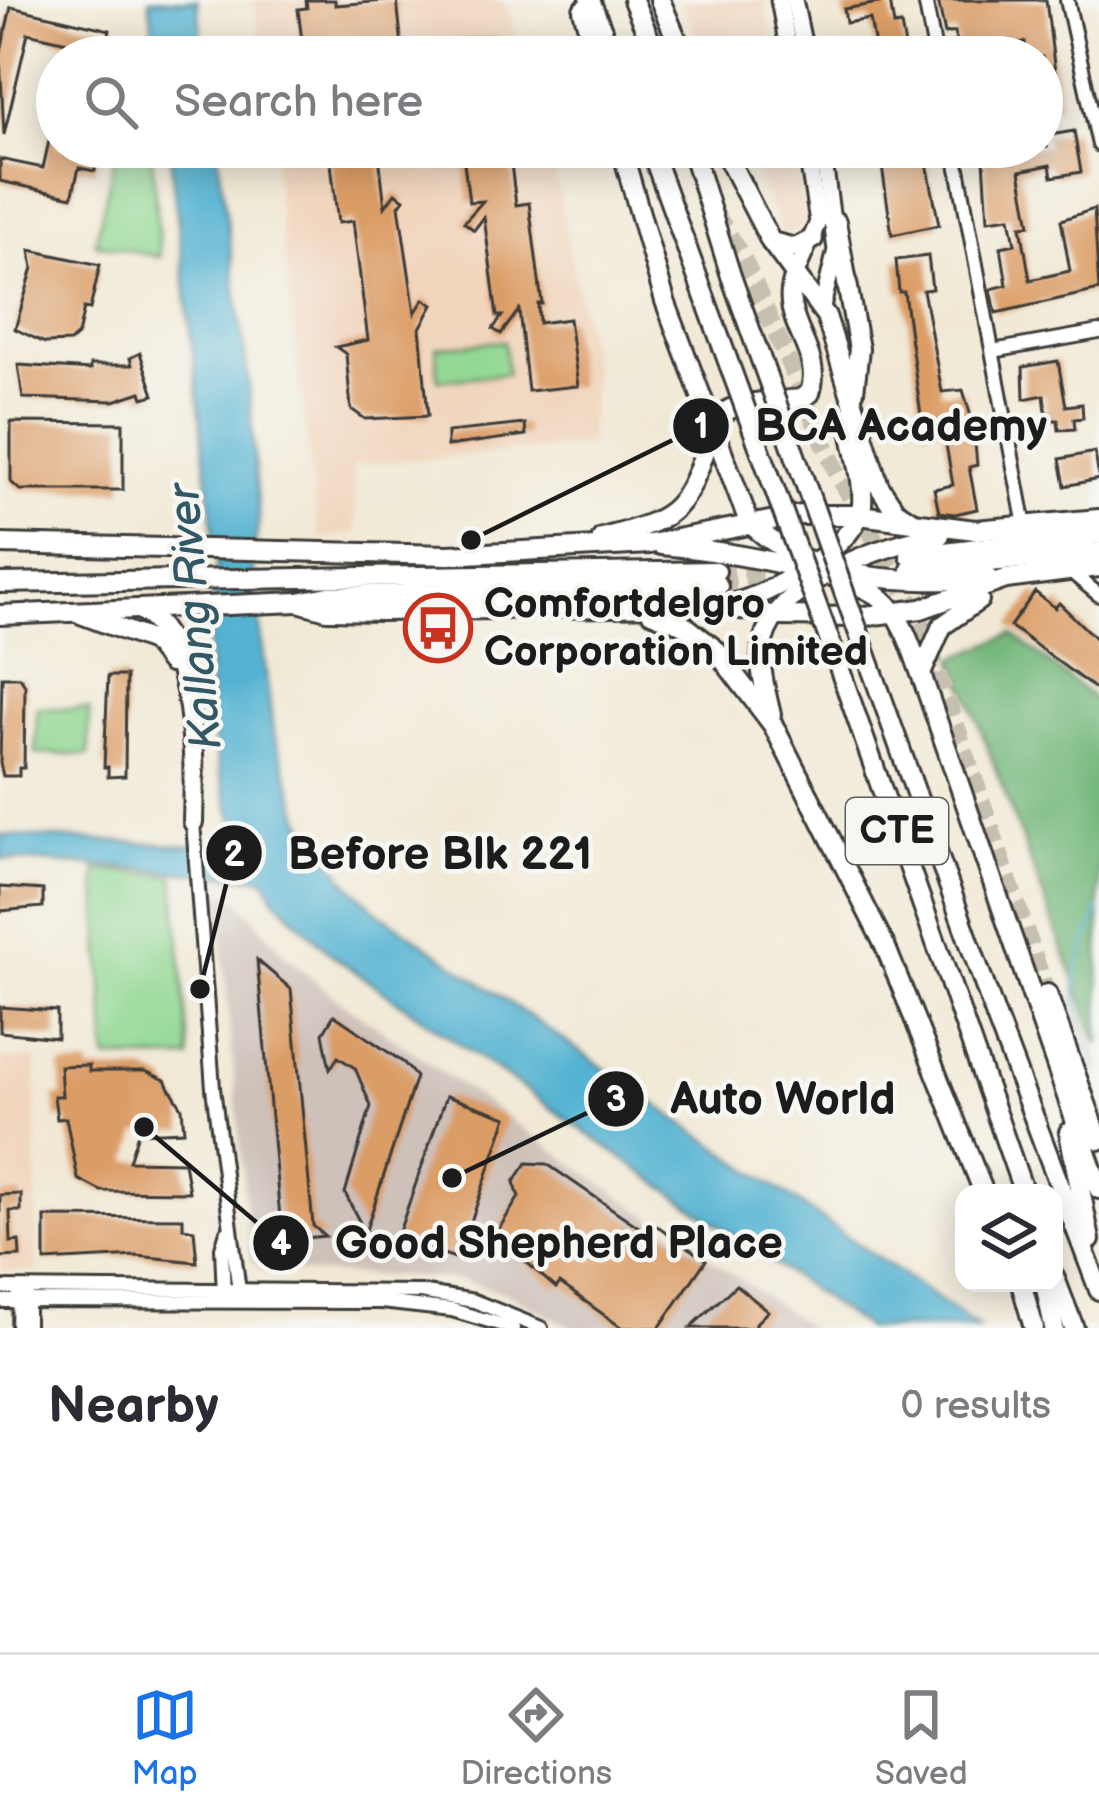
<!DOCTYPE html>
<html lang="en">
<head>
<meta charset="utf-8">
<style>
	:root { --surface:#fff; --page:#f2f2f3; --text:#2b2b33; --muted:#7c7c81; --line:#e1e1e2; --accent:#1a73e8 }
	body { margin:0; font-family:"Balsamiq Sans",sans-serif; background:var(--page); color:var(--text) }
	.controls { position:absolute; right:36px; bottom:36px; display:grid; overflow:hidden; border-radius:24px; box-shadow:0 6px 30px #0003 }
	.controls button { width:108px; height:108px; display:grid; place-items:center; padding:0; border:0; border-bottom:3px solid var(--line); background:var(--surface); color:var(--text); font:60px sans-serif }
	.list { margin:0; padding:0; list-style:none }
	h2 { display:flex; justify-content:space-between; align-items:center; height:156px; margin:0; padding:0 48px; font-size:51px }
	h2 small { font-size:39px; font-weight:400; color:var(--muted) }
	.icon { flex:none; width:66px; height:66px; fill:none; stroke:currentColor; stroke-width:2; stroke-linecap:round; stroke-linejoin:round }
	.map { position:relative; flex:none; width:1099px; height:1328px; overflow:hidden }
	.search { position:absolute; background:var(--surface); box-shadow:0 6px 30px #0003; left:36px; right:36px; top:36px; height:132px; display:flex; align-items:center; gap:30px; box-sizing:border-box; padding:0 42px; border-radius:66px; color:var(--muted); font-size:45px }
	.sheet { height:324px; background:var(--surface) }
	nav { display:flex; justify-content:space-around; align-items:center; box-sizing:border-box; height:168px; border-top:3px solid var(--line); background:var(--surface); font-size:33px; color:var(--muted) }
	nav a { display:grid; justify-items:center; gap:6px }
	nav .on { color:var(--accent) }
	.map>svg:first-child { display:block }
	.built { fill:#f1d5bd }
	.industrial { fill:#cec1ba }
	.green { fill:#90d791; stroke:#567a56; stroke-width:3 }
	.forest { fill:#74b87b; stroke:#486a4c; stroke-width:3 }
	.water { fill:#54b3d2; stroke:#386877; stroke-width:3 }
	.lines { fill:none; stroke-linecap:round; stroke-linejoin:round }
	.stream { stroke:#54b3d2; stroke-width:3 }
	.building { fill:#db9d66 }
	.highway-tunnel { stroke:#c6c0b0; stroke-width:18; stroke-dasharray:18 9; stroke-linecap:butt }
	.minor-casing { stroke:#3c3b38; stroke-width:18 }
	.major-casing { stroke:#3c3b38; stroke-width:21 }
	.highway-casing { stroke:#3c3b38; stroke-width:24 }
	.minor { stroke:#fff; stroke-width:12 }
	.major { stroke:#fff; stroke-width:15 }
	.highway { stroke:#fff; stroke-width:18 }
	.highway-bridge-casing { stroke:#3c3b38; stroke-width:24; stroke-linecap:butt }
	.highway-bridge { stroke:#fff; stroke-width:18 }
	.labels { text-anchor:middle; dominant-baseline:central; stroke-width:9; stroke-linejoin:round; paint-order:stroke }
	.shield { fill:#f6f6f2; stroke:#5d5d5c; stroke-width:3 }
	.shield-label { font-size:39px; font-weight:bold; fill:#1c1c1c }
	.poi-label { font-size:42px; font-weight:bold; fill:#1c1c1c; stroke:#f6f6f2; text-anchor:start }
	.water-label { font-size:45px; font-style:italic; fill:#325865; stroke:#f6f6f2 }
	.leader { fill:none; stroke:#1c1c1c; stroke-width:4.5 }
	.callout-dot { fill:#1c1c1c; stroke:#f6f6f2; stroke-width:4.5 }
	.mark-label { font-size:36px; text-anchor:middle; font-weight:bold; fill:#fff }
	.callout-label { font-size:45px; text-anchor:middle; font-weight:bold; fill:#1c1c1c; stroke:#f6f6f2; stroke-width:9; stroke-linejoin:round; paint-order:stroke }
</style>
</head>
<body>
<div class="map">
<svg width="1099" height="1328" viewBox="0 0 1099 1328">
	<rect width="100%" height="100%" fill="#f6f6f2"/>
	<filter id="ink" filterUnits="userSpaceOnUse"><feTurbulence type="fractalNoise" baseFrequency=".00833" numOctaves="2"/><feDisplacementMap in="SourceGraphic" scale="24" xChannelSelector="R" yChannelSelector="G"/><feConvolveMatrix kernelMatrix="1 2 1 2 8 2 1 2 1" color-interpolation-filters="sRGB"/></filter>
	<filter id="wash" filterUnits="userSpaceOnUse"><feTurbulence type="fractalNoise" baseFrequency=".004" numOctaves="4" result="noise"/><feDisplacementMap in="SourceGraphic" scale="48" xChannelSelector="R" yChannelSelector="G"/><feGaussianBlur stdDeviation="2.7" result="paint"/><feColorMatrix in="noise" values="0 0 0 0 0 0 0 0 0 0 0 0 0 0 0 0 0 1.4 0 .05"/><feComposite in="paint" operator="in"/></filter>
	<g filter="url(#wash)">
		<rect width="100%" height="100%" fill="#f1e9d5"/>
		<g class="built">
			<polygon points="254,0 504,0 523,57 261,57"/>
			<polygon points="681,0 764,0 775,57 706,57"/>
			<polygon points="271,147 550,147 594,375 589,445 353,465 357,532 319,539"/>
			<polygon points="745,147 792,147 807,220 800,229 784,236"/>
			<polygon points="0,1059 36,1059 37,1272 0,1271"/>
		</g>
		<polygon class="industrial" points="218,892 237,898 287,957 341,1002 810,1328 573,1328 506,1293 459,1279 262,1271 250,1259"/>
		<g class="green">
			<polygon points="117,147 151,147 160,257 95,243"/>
			<polygon points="504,341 507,374 438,380 436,347"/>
			<polygon points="37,708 89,709 89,755 36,754"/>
			<polygon points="96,870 174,876 190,1059 107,1059"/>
		</g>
		<polygon class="forest" points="1013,634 1099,703 1099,1045 954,658"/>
		<g class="water">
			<polygon points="149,0 197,0 205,57 156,57"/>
			<path d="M169,147H217L248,378L259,520L252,561L273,731L302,819L347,882L377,911L979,1328H866L332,955L275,898L264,878L0,859V835L210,847L245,842C203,767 204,644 217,561Z"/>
		</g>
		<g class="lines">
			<path class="stream" d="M1099,909C1067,993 1069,987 1099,1072"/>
		</g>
		<g id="blocks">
			<g class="building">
				<polygon points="306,0 335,0 335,5 397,0 402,47 497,37 500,57 304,57 298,9 307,8"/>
				<polygon points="938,0 1046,0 1059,105 1042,107 1042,57 1027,57 1025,42 958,52 955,32 945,34"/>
				<polygon points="890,1 894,26 901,25 907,57 877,57 870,19 846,23 844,9"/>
				<polygon points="11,7 110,30 104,57 68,57 71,43 28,33 4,135 0,56"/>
				<polygon points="53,123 57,147 99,151 95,171 79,168 72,197 0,181 0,159 43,168"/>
				<polygon points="1074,131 1081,172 1052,177 1050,165 1020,171 1030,225 1021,226 1030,280 1070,271 1061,220 1094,209 1099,290 996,313 991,289 1007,285 1001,247 1015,244 1010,217 988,220 984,160 1007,155 1005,147 1047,147 1045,136"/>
				<polygon points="329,147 378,147 385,207 395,193 404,199 399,206 415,313 424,299 433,305 420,328 428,416 365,419 351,409 346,354 336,347 368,340 353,221 338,223"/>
				<polygon points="462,147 509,147 516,205 529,203 542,304 538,304 539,323 569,319 578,386 528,391 519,310 501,334 493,329 502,316 497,316 484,217 474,230 464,222 483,201 469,202"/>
				<polygon points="867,147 924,147 939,225 892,235 881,159 870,161"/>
				<polygon points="30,250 100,265 90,309 84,308 78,335 70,342 45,343 15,329 33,268"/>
				<polygon points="928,256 932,289 923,290 942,392 963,390 973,423 977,465 969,467 977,509 955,514 939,512 934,489 953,485 943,427 923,430 904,292 899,292 896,260"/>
				<polygon points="140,353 154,395 143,398 141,392 114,401 23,398 18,365 90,370 90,365 132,365 130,358"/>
				<polygon points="1058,361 1066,406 1082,404 1083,418 1074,419 1075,429 1059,430 1058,420 1047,420 1044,395 1024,399 1023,367"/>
				<polygon points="11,422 123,423 123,490 20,490 11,482"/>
				<polygon points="525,424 526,435 447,446 447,432"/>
				<polygon points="1095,452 1099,479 1065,486 1060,459"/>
				<polygon points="1035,592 1055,608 1059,603 1099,642 1099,692 1010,626"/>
				<polygon points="108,676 126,676 125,776 108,777 108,767 104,767"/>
				<polygon points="2,677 20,677 25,685 24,768 19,768 19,776 3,776 0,763"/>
				<polygon points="0,887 43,890 43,907 0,911"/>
				<polygon points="257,960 291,989 313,1226 325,1236 282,1240"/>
				<polygon points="0,1007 57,1011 57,1038 0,1032"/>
				<polygon points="334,1015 404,1063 416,1077 365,1233 345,1193 371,1106 355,1068 338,1057 330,1069 323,1033"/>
				<polygon points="89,1065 89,1071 145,1071 165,1080 182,1108 184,1131 138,1133 129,1161 184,1162 189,1192 101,1191 78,1179 66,1118 57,1119 54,1096 62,1096 60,1066"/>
				<polygon points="446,1096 507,1117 458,1259 397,1238"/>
				<polygon points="527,1163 547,1164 643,1230 648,1223 659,1227 706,1260 659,1328 622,1328 560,1283 556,1288 495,1235 519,1197 514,1182"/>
				<polygon points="21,1194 21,1211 10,1211 11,1242 19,1241 20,1256 0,1257 0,1195"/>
				<polygon points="45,1217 183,1218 183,1228 194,1230 197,1262 137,1256 45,1261"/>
				<polygon points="736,1285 768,1311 755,1324 759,1328 690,1328"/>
			</g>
		</g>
	</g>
	<g filter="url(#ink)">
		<use href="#blocks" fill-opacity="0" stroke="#3c3b38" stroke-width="3"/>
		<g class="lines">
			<g class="highway-tunnel">
				<polyline points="715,213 742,256 839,477 919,616 1047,994"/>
				<polyline points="716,571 777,566"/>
				<polyline points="718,586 786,580"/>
			</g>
			<defs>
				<g id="minor">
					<polyline points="925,0 936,57"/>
					<polyline points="1067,0 1099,145"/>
					<polyline points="954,147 1025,526"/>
					<polyline points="993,351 1099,332"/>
					<polyline points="1070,571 1099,595"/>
					<polyline points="193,822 213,1088 239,1291"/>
					<polyline points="0,1288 420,1292 474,1301 541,1328"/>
					<polyline points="27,1295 27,1328"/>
					<polyline points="224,1295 222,1248 227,1232"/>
					<polyline points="0,1301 381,1302 452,1310 513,1328"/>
					<polyline points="18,1328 19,1295"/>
				</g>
				<g id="major">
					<polyline points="779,0 790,57"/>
					<polyline points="794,0 806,57"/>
					<polyline points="795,276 818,222 806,147"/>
					<polyline points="821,311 836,250 822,147"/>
				</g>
				<g id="highway">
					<polyline points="590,0 613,57"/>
					<polyline points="633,0 657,57"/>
					<polyline points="660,0 684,57"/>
					<polyline points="583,10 596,57"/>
					<path d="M621,147L665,301L749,522C813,585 906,582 989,579"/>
					<polyline points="691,147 731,276"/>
					<polyline points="722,147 771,242 826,316 879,486 895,510 912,521"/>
					<polyline points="836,222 859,349 854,391"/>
					<polyline points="771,242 795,248 813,239"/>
					<path d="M602,538C671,520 684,515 707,445C711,434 715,419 725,412C742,400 780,402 800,399L810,393C825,350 776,320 795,276"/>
					<polyline points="0,544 448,555 650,544 801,515 859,515 975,530 1099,519"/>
					<path d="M661,545C708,549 848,570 882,599C902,616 912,649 921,674L1099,1189"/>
					<polyline points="910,556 1099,534"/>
					<polyline points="911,569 1099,552"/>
					<polyline points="0,583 716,571"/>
					<polyline points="298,602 327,610 382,611 719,605 777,616 858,617 921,609 1006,579 1099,567"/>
					<path d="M730,604C767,597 857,546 862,505C864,481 855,453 851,429"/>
					<path d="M142,611C197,644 195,764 193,822"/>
					<polyline points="651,612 684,625 715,649 773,725 886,948 984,1193"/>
					<polyline points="81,614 153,641 170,663"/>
					<polyline points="0,615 298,602 329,596 718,586"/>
					<polyline points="828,636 1024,1193"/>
					<polyline points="921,674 942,626 979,600"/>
					<path d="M771,715C766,692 757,665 763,641C779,580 886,543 940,535"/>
					<polyline points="1047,994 1099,1140"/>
					<polyline points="996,1017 1099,1290"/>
					<polyline points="1069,1132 1090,1240"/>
					<polyline points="1054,1276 1074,1328"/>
					<polyline points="1021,1283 1034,1328"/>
					<polyline points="1045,1283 1054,1328"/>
				</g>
			</defs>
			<use href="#minor" class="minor-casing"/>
			<use href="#major" class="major-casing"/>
			<use href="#highway" class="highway-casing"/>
			<use href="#minor" class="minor"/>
			<use href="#major" class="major"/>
			<use href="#highway" class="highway"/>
			<defs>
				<g id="highway-bridge">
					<polyline points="650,147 828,636"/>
					<polyline points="731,276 996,1017"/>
				</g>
			</defs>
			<use href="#highway-bridge" class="highway-bridge-casing"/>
			<use href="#highway-bridge" class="highway-bridge"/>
		</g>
	</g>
	<defs>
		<symbol id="bus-ring" viewBox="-11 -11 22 22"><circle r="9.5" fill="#f6f6f2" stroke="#c8321e" stroke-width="1.5"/><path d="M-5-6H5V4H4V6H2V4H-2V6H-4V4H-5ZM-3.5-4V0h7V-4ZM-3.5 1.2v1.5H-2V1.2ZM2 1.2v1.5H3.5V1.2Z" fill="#c8321e"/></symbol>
	</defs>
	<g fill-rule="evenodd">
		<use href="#bus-ring" x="400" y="590" width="76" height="76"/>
	</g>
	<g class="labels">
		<rect class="shield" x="846" y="798" width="102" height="66" rx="9"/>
		<g class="shield-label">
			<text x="897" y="831">CTE</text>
		</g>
		<g class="poi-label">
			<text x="484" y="604">Comfortdelgro<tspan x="484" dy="48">Corporation Limited</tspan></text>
		</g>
		<g class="water-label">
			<text transform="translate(196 617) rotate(-95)">Kallang River</text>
		</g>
	</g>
	<path class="leader" d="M471 540L701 426M200 989L234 853M452 1178L616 1099M144 1127L281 1243"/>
	<g class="callout-dot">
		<circle cx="471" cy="540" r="12"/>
		<circle cx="200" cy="989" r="12"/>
		<circle cx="452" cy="1178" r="12"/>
		<circle cx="144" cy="1127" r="12"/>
		<circle cx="701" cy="426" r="30"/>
		<circle cx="234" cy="853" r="30"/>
		<circle cx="616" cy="1099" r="30"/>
		<circle cx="281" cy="1243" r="30"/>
	</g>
	<g class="mark-label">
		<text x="701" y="438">1</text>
		<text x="234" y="866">2</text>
		<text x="616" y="1111">3</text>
		<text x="281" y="1255">4</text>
	</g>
	<g class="callout-label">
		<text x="901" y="441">BCA Academy</text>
		<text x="440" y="869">Before Blk 221</text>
		<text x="783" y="1114">Auto World</text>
		<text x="559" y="1258">Good Shepherd Place</text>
	</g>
</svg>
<div class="controls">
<button><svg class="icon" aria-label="layers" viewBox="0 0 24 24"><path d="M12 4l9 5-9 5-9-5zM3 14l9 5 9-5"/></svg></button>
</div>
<div class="search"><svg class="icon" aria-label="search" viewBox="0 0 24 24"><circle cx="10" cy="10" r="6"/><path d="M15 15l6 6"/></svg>Search here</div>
</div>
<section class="sheet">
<h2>Nearby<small>0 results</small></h2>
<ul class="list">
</ul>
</section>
<nav>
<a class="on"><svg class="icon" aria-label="map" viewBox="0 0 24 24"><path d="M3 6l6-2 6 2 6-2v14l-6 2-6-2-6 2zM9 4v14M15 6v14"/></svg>Map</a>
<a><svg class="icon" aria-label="directions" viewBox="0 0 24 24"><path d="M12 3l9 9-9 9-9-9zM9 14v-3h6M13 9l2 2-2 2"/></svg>Directions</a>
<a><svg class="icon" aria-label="saved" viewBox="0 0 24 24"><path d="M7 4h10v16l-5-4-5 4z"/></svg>Saved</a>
</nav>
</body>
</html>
